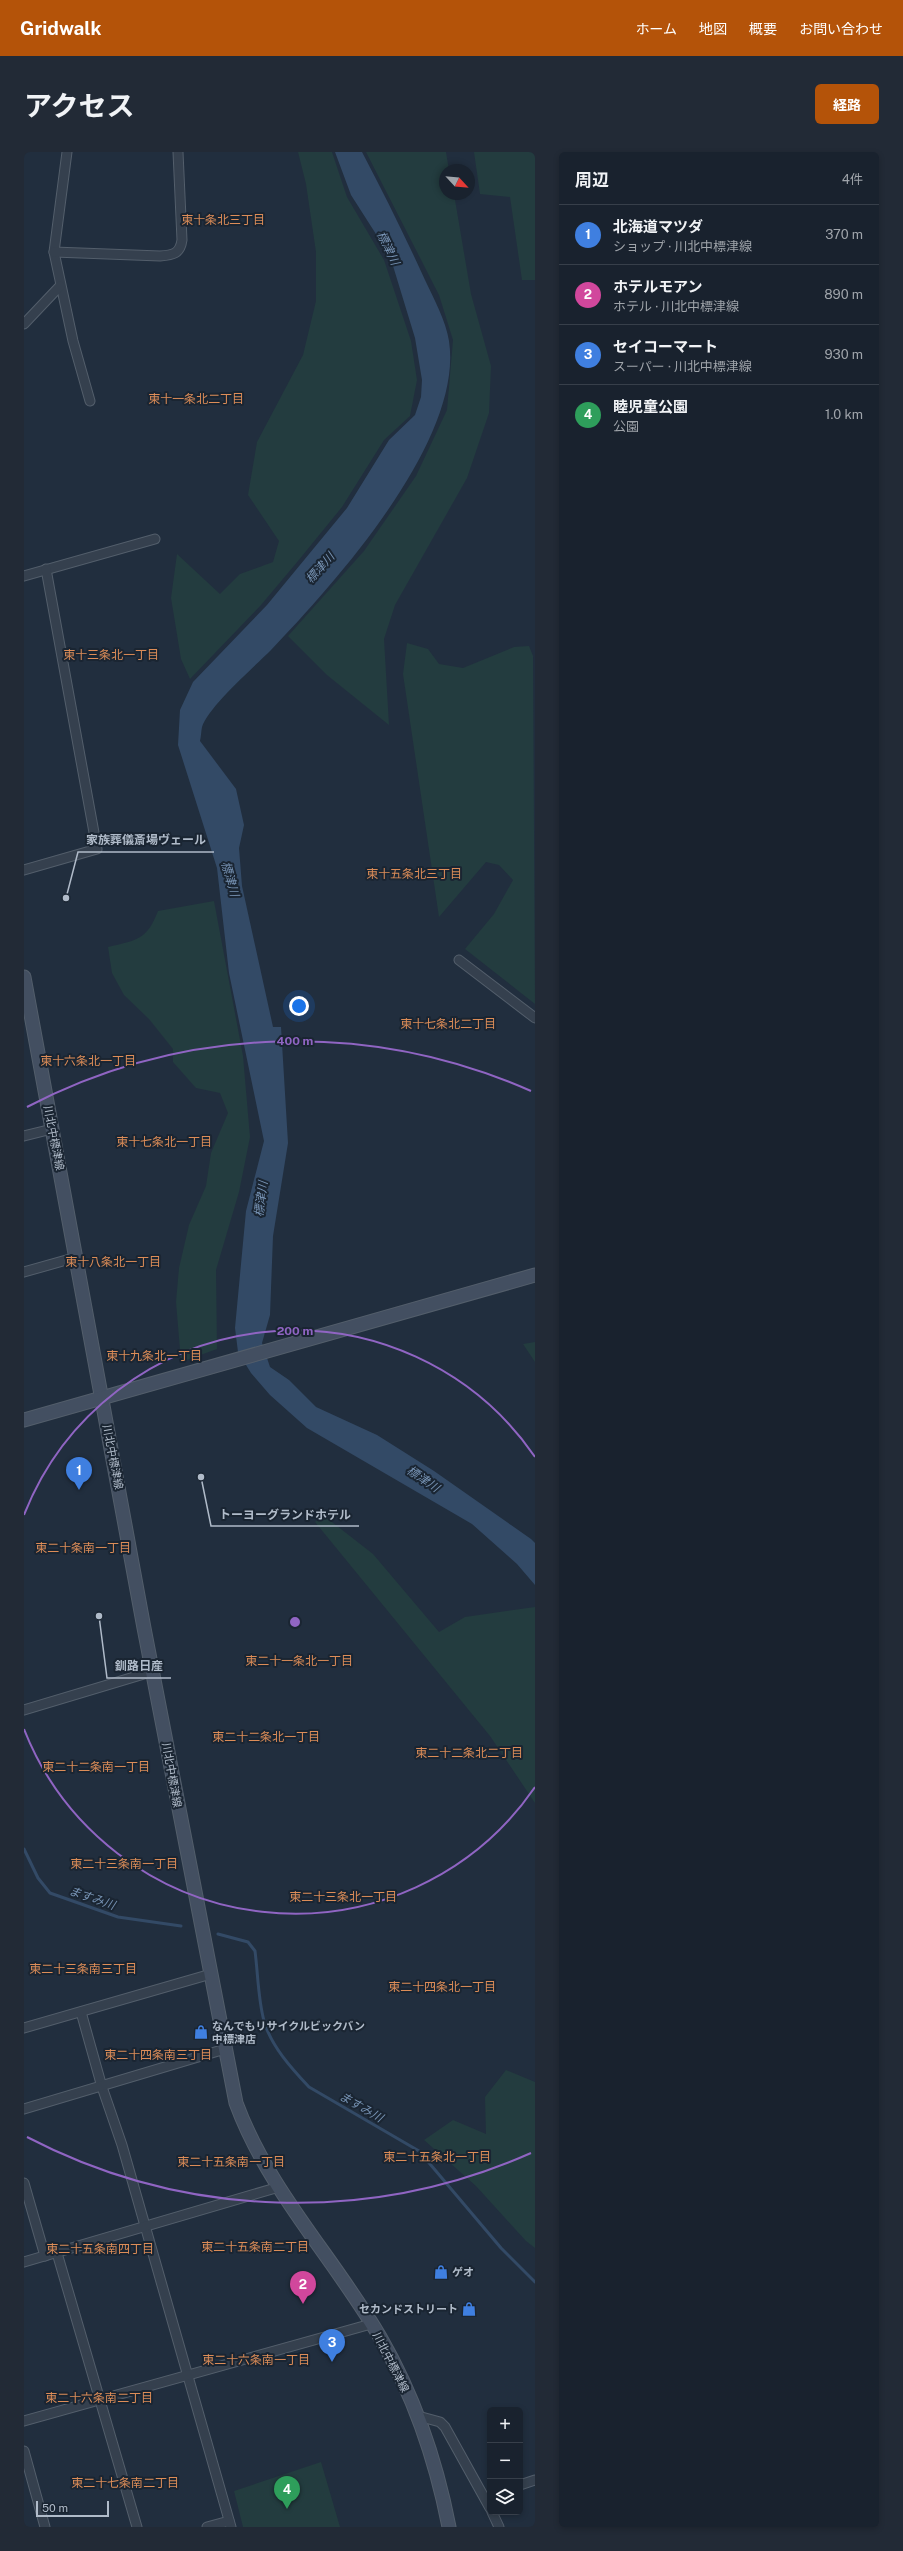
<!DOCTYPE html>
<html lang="ja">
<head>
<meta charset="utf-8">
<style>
	:root { --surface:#19222e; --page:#222a36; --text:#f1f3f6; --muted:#9fa4aa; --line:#373f4a; --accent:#b45309 }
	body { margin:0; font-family:"Public Sans","Noto Sans JP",sans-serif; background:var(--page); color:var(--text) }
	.controls { position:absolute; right:12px; bottom:12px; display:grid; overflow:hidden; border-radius:6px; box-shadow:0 2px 6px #0003 }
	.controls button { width:36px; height:36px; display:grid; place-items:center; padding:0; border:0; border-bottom:1px solid var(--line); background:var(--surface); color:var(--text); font:20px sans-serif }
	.compass { position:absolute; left:415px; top:12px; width:36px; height:36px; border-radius:50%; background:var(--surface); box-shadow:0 2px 6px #0003; rotate:116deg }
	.scale { position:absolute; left:12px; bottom:10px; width:73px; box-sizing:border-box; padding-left:4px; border:2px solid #b0bbc9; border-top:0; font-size:11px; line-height:14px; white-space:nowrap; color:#b0bbc9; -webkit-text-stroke:3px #1a2532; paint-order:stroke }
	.you { position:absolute; left:275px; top:854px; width:14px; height:14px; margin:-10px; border:3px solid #fff; border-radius:50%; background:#1a73e8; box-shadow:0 0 0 6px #1a73e833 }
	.badge { display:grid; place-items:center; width:26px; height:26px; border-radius:50%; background:var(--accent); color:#fff; font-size:13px; font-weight:700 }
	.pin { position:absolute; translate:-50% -33px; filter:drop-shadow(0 1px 2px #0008) }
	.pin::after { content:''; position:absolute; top:21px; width:14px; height:12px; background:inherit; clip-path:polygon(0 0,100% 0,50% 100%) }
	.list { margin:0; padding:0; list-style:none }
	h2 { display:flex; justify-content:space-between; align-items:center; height:52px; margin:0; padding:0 16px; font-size:17px }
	h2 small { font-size:13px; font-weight:400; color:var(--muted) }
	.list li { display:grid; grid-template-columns:26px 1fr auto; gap:12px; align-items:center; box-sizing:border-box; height:60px; padding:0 16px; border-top:1px solid var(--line) }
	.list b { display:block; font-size:15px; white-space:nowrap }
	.list p { margin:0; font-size:13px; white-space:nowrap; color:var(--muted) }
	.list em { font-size:13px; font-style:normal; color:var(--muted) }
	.icon { flex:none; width:22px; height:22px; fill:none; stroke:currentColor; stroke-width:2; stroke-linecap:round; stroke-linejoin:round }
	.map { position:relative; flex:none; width:511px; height:2375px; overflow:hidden; border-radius:6px }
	header { display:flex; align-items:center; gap:24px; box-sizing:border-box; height:56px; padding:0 20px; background:var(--accent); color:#fff }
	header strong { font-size:19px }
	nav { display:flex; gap:22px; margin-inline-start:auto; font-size:14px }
	.intro { display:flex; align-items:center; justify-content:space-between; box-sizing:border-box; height:96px; padding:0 24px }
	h1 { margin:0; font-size:28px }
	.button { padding:10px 18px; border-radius:6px; background:var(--accent); color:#fff; font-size:14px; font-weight:700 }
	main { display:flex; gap:24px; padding:0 24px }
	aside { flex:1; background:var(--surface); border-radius:6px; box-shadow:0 2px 6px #0003 }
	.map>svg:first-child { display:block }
	.green { fill:#233c3f }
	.water { fill:#334a66 }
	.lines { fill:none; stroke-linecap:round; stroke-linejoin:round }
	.stream { stroke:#334a66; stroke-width:3 }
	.street-casing { stroke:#535e6b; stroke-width:11 }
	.secondary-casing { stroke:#535e6b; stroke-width:15 }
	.street { stroke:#35404e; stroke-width:9 }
	.secondary { stroke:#434f61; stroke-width:13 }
	.ring { fill:none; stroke:#9065c3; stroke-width:2 }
	.labels { text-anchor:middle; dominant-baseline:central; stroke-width:4; stroke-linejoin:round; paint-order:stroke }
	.street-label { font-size:11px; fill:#b0bbc9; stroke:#1a2532 }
	.poi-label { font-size:11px; font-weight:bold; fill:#b0bbc9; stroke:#1a2532; text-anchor:start }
	.neighbourhood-label { font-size:12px; fill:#dd8d58; stroke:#1a2532 }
	.water-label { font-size:12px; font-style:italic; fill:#7692b3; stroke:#1a2532 }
	.centre { fill:#9065c3; stroke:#1a2532; stroke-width:2 }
	.ring-label { font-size:12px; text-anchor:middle; font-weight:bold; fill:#9065c3; stroke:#1a2532; stroke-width:4; stroke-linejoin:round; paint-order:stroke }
	.leader { fill:none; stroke:#b0bbc9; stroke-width:1.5 }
	.callout-dot { fill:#b0bbc9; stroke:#1a2532; stroke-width:1.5 }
	.callout-label { font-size:12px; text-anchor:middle; font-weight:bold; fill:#b0bbc9; stroke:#1a2532; stroke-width:4; stroke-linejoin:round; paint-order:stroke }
</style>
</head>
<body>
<header>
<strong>Gridwalk</strong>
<nav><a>ホーム</a><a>地図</a><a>概要</a><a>お問い合わせ</a></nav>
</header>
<div class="intro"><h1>アクセス</h1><a class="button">経路</a></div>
<main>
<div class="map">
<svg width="511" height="2375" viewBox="0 0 511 2375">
	<rect width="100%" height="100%" fill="#212e3e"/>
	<g class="green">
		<polygon points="274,0 308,0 323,45 360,108 387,189 393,228 386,264 360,288 318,355 274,409 237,453 166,527 157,507 147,446 153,402 196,442 216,422 249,410 255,389 224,343 233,290 279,203 292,149 292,100 282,32"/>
		<polygon points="342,0 422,0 425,18 421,18 421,42 430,42 447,142 467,214 465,261 443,326 371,453 360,487 365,573 303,523 264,484 340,399 392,324 423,258 429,188 415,143"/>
		<polygon points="450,0 511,0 511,128 498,128 486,45 456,42"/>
		<polygon points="383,491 404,497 415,512 439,516 490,495 505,494 509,504 511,852 441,797 470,762 489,728 475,713 462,710 415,765 379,522"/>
		<path d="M190,749L219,904L226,985L215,1040L192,1118L193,1197L157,1210L152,1150L155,1116L165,1073L182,1034L187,1001L204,961L196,941L172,936L149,910V897L125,867L100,843L88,821L84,795C113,788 123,788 134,759Z"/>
		<polygon points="511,1190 511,1210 499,1192"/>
		<polygon points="299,1363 349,1402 415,1480 441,1465 511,1455 511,1651 466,1584 291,1370"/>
		<polygon points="482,1918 511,1930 511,2096 502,2089 452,2034 400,1988 429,1968 462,1982 461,1945"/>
		<polygon points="297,2310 316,2375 219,2375 210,2339"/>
	</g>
	<path class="water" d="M311,0H338C360,42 381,84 401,128C410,147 422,169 425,189C440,288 311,431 247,498C230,515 184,555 178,575C177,580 177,585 176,589L212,637L220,673L215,696L218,734L249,875H257L264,991L249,1084L246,1163L238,1191L246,1215L265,1228L292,1255L353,1283L410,1319L507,1387L511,1391V1433L493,1412L448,1372L283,1276L246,1243L227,1221L214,1200L211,1176L222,1059L240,989L205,821L193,716L154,593L156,558L169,530L243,453L323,356L365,288L391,263L397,245L398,228L391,186L366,104L327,43Z"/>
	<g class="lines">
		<g class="stream">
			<polyline points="0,1697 14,1726 26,1741 94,1765 157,1774"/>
			<path d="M194,1782L224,1790L231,1799C234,1822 234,1847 240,1869C247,1894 268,1917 285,1935L395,1999L477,2096L511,2130"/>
		</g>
		<defs>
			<g id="street">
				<polyline points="43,0 30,100 49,189 66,249"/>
				<path d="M30,100L136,104C149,103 156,102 158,88L154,0"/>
				<polyline points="0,172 36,134"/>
				<polyline points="0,424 131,387"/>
				<polyline points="0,718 73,697 22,417"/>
				<polyline points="435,808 511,866"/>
				<polyline points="0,984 28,977"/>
				<polyline points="0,1120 53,1105"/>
				<polyline points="0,1558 130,1519"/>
				<polyline points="57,1860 78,1935 98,1993 207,2375"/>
				<polyline points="0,1876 187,1822"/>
				<polyline points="0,1957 201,1897"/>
				<polyline points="0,2031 21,2104"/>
				<polyline points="33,2101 113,2375"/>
				<polyline points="0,2110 255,2035"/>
				<polyline points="394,2264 416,2270 421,2275 466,2356"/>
				<polyline points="0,2269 347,2172"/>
				<polyline points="0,2299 21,2375"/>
				<polyline points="496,2333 511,2328"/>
				<polyline points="468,2360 475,2375"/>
				<polyline points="183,2375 205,2369"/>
			</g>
			<g id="secondary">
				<path d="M0,825L120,1476L212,1951C244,2038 310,2106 356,2185C390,2244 412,2308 425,2375"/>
				<polyline points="0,1268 511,1123"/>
			</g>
		</defs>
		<use href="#street" class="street-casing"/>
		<use href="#secondary" class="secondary-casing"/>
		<use href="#street" class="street"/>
		<use href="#secondary" class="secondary"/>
	</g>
	<g class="ring">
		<path d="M511 1635A291 291 0 0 1 0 1577M0 1363A291 291 0 0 1 511 1305"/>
		<path d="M507 2001A581 581 0 0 1 3 1985M3 955A581 581 0 0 1 507 939"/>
	</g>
	<defs>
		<symbol id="shop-bare" viewBox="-9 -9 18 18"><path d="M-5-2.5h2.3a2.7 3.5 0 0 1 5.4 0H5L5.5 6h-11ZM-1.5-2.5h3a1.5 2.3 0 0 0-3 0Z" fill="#3f7fe0" stroke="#1a2532" stroke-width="2.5" paint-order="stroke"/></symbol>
	</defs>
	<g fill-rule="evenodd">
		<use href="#shop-bare" x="167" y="1870" width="20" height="20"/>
		<use href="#shop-bare" x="407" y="2110" width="20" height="20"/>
		<use href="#shop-bare" x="435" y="2147" width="20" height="20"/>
	</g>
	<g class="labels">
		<g class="street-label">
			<text transform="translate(30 986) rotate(79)">川北中標津線</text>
			<text transform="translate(89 1305) rotate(79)">川北中標津線</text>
			<text transform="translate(148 1623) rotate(80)">川北中標津線</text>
			<text transform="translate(367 2210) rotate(63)">川北中標津線</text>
		</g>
		<g class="poi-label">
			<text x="188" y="1874">なんでもリサイクルビックバン<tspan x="188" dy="13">中標津店</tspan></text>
			<text x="428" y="2120">ゲオ</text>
			<text x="434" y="2157" text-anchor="end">セカンドストリート</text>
		</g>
		<g class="neighbourhood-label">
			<text x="199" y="68">東十条北三丁目</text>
			<text x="172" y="247">東十一条北二丁目</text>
			<text x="87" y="503">東十三条北一丁目</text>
			<text x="390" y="722">東十五条北三丁目</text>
			<text x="424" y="872">東十七条北二丁目</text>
			<text x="64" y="909">東十六条北一丁目</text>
			<text x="140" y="990">東十七条北一丁目</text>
			<text x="89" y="1110">東十八条北一丁目</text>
			<text x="130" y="1204">東十九条北一丁目</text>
			<text x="59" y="1396">東二十条南一丁目</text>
			<text x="275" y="1509">東二十一条北一丁目</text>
			<text x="242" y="1585">東二十二条北一丁目</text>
			<text x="445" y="1601">東二十二条北二丁目</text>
			<text x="72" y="1615">東二十二条南一丁目</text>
			<text x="100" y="1712">東二十三条南一丁目</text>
			<text x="319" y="1745">東二十三条北一丁目</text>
			<text x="59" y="1817">東二十三条南三丁目</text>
			<text x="418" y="1835">東二十四条北一丁目</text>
			<text x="134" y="1903">東二十四条南三丁目</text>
			<text x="413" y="2005">東二十五条北一丁目</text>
			<text x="207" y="2010">東二十五条南一丁目</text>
			<text x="231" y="2095">東二十五条南二丁目</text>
			<text x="76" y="2097">東二十五条南四丁目</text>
			<text x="232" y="2208">東二十六条南一丁目</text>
			<text x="75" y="2246">東二十六条南二丁目</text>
			<text x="101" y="2331">東二十七条南二丁目</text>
		</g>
		<g class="water-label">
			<text transform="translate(364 96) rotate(64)">標津川</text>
			<text transform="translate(296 416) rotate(-48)">標津川</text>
			<text transform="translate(206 727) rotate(74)">標津川</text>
			<text transform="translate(237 1047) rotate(-83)">標津川</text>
			<text transform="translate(399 1327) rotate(34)">標津川</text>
			<text transform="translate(68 1746) rotate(19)">ますみ川</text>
			<text transform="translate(337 1955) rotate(30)">ますみ川</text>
		</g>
	</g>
	<circle cx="271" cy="1470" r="6" class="centre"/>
	<g class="ring-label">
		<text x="271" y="893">400 m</text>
		<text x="271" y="1183">200 m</text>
	</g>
	<path class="leader" d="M42 746L54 700H190M177 1325L187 1374H335M75 1464L83 1526H147"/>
	<g class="callout-dot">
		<circle cx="42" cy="746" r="4"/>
		<circle cx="177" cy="1325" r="4"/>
		<circle cx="75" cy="1464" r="4"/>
	</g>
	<g class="callout-label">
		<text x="122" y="692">家族葬儀斎場ヴェール</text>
		<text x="261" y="1367">トーヨーグランドホテル</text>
		<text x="115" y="1518">釧路日産</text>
	</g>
</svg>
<div class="controls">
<button>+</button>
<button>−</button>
<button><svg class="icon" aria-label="layers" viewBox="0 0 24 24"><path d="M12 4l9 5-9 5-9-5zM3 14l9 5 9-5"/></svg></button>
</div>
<svg class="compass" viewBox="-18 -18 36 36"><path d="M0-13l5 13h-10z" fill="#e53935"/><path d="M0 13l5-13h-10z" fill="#9fa4aa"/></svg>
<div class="scale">50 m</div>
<div class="you"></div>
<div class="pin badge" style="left:55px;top:1338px;background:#3f7fe0">1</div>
<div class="pin badge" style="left:279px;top:2152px;background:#d1479c">2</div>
<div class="pin badge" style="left:308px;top:2210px;background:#3f7fe0">3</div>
<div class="pin badge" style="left:263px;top:2357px;background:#2e9e5b">4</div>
</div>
<aside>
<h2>周辺<small>4件</small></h2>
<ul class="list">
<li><span class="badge" style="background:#3f7fe0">1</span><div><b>北海道マツダ</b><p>ショップ · 川北中標津線</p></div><em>370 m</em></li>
<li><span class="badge" style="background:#d1479c">2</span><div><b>ホテルモアン</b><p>ホテル · 川北中標津線</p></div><em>890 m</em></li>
<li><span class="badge" style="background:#3f7fe0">3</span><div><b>セイコーマート</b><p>スーパー · 川北中標津線</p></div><em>930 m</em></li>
<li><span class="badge" style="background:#2e9e5b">4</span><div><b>睦児童公園</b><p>公園</p></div><em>1.0 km</em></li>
</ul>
</aside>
</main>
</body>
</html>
